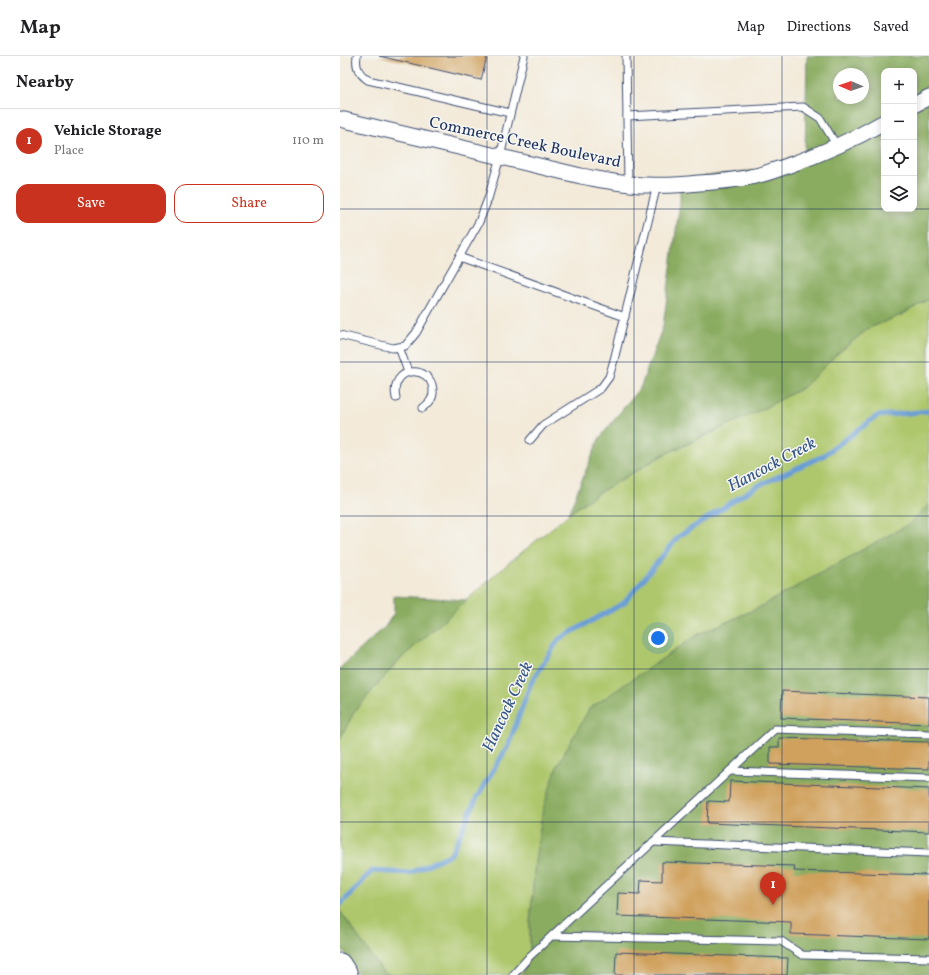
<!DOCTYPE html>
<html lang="en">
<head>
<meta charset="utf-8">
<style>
	:root { --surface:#fff; --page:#f2f2f2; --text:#202124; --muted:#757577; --line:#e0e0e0; --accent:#c8321e }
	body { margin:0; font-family:Vollkorn,serif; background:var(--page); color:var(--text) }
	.controls { position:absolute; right:12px; top:12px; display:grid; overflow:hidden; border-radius:8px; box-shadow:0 2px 10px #0003 }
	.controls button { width:36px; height:36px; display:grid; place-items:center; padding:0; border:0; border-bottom:1px solid var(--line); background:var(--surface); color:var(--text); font:20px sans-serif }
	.compass { position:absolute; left:493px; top:12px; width:36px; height:36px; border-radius:50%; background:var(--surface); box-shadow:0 2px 10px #0003; rotate:272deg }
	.you { position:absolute; left:318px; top:582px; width:14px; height:14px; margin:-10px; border:3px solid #fff; border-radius:50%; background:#1a73e8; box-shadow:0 0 0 6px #1a73e833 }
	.badge { display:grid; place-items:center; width:26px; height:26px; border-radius:50%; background:var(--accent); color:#fff; font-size:13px; font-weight:700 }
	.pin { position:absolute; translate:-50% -33px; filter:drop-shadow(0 1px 2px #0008) }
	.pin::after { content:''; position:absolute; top:21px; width:14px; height:12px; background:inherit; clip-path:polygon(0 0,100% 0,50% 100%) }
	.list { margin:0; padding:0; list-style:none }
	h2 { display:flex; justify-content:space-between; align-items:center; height:52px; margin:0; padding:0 16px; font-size:17px }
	h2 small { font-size:13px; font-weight:400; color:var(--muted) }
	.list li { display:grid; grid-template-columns:26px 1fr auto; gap:12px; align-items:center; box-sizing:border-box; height:64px; padding:0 16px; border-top:1px solid var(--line) }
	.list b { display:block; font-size:15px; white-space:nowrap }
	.list p { margin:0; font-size:13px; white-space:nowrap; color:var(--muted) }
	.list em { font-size:13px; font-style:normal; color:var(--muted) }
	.actions { display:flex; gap:8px; padding:12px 16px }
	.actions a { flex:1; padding:9px 0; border:1px solid var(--accent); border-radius:12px; text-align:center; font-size:14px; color:var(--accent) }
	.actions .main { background:var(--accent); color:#fff }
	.icon { flex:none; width:22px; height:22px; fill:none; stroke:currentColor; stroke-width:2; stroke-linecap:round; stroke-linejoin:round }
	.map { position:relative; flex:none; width:589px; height:919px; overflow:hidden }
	header { display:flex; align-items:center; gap:24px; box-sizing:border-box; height:56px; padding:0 20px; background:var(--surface); border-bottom:1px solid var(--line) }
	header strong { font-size:19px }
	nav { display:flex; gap:22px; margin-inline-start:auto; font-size:14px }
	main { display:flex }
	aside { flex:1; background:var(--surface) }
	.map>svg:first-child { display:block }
	.green { fill:#aec76c; stroke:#647b65 }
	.forest { fill:#8aac60; stroke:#526e5f; fill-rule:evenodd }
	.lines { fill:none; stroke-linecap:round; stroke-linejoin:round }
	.stream { stroke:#699dd5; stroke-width:5 }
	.building { fill:#d0a15d }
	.service-casing { stroke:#3b4b70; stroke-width:9 }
	.minor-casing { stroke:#3b4b70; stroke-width:17 }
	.secondary-casing { stroke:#3b4b70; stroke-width:23 }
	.service { stroke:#fff; stroke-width:7 }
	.minor { stroke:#fff; stroke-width:15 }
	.secondary { stroke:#fff; stroke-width:21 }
	.grid { fill:none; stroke:#1b2f5e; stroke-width:1; stroke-opacity:0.55 }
	.labels { text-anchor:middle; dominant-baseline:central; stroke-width:3; stroke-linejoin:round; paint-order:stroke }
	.street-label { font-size:16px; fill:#1b2f5e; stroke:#f6f6f2 }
	.water-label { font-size:17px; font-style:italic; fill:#365688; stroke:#f6f6f2 }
</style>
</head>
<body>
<header>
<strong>Map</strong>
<nav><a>Map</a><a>Directions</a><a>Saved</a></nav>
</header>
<main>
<aside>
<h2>Nearby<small></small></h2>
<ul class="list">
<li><span class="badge">1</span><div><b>Vehicle Storage</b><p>Place</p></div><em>110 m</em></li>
</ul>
<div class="actions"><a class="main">Save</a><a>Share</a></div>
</aside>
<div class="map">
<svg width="589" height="919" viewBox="0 0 589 919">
	<rect width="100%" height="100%" fill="#f6f6f2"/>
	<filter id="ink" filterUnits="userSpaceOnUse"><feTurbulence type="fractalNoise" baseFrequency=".025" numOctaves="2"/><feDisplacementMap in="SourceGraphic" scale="8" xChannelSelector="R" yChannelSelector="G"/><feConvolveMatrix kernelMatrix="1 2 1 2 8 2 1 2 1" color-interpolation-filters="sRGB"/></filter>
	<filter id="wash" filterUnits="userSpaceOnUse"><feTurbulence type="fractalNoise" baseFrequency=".012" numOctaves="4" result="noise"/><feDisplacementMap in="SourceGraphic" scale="16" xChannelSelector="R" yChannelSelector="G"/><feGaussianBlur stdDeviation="0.9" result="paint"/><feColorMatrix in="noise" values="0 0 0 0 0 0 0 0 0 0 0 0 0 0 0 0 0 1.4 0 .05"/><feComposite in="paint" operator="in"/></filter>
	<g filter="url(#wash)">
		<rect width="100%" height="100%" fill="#f3ead9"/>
		<polygon class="green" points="589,243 589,448 569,468 418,552 357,579 326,601 203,753 195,805 190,867 190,895 184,915 182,919 50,919 43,916 0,855 0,683 14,656 58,605 165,510 239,450 260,436 323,399 370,378 497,298 529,272 561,259"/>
		<g class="forest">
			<path d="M467,0H589V243L561,259L529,272L497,298L464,331L419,355L323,399L260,436L239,450L228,458L259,383L301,330L323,270L340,146V123L418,114L465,97ZM544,15H574V153H544ZM499,18H523V42H499Z"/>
			<polygon points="589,448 589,919 182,919 184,915 190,895 190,867 195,805 203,753 217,710 249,653 357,579 418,552 569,468"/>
			<polygon points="54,540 127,544 58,605 14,656 0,683 0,612 45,571 54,557"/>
			<polygon points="0,855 43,916 50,919 18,919 0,890"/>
		</g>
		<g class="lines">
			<polyline class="stream" points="0,849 32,815 70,817 111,798 137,741 168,690 191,627 219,583 284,547 338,481 415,431 483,400 537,360 589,355"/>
		</g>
		<g id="blocks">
			<g class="building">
				<polygon points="39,0 147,0 141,24"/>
				<polygon points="442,635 589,641 589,668 441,662"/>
				<polygon points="439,682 589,686 589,713 430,708 430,691 439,691"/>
				<polygon points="390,725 589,733 589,776 367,767 368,745 389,746"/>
				<polygon points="322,806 455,810 454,815 589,819 589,883 451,878 451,866 277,860 278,837 300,838 301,824 322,825"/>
				<polygon points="276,896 448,902 447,919 275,919"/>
			</g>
		</g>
	</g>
	<g filter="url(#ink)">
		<use href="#blocks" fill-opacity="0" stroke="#3b4b70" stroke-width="1"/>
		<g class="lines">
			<defs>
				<g id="service">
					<path d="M17,0C15,11 19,18 28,24L170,57"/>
					<polyline points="286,0 288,127"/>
					<polyline points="287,60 463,51 480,62 497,90"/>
					<polyline points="119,201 285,261"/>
					<polyline points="0,279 53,292 65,290 76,277 139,166 148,143 160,101 184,0"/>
					<polyline points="59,291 68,316"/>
					<path d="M56,342C49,310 91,307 93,334C94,342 89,347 83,352"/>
					<polyline points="190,384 203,369 239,346 261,332 269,321 274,304 317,129"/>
					<polyline points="390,715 589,722"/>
					<polyline points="313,786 589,797"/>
					<polyline points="212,880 441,885 462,899 589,902"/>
					<polyline points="173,919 190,900 435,673 589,678"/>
				</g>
				<g id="minor">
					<polyline points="574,49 589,41"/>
					<path d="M0,63L241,120C263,124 285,129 307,129C324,130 341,129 359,127C376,126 393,125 410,121C423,119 435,114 447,110C481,98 513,84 544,66"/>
				</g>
				<polyline id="secondary" points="0,908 7,919"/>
			</defs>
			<use href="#service" class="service-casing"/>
			<use href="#minor" class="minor-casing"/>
			<use href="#secondary" class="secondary-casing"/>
			<use href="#service" class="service"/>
			<use href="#minor" class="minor"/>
			<use href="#secondary" class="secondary"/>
		</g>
	</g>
	<path class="grid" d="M147,0V919M294,0V919M442,0V919M0,153H589M0,306H589M0,460H589M0,613H589M0,766H589"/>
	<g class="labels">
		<g class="street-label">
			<text transform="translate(185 87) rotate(12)">Commerce Creek Boulevard</text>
		</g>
		<g class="water-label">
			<text transform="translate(432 409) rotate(-28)">Hancock Creek</text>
			<text transform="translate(168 651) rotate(-65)">Hancock Creek</text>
		</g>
	</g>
</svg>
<div class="controls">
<button>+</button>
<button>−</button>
<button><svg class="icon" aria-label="locate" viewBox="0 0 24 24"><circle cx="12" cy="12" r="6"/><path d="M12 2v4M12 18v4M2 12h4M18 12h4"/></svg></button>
<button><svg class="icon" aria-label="layers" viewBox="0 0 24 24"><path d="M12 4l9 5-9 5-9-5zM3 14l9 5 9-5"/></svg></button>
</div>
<svg class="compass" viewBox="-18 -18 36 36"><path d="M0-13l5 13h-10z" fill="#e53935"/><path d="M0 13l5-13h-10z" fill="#757577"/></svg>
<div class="you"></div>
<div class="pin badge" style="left:433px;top:849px">1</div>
</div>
</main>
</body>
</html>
